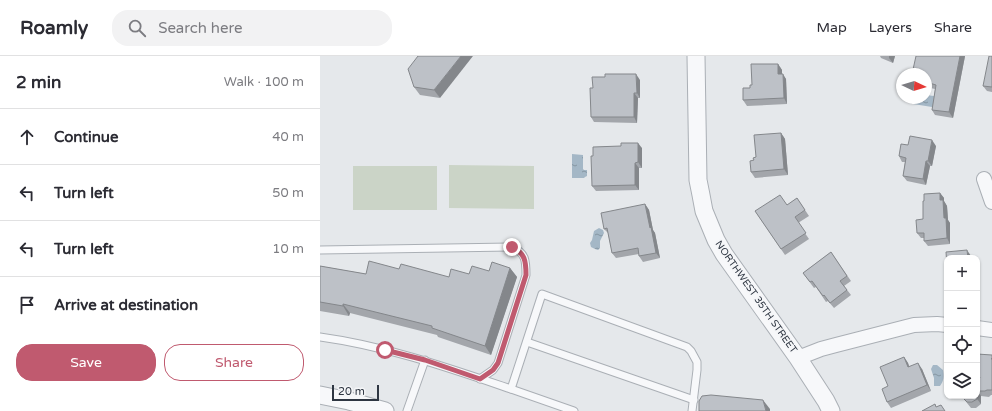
<!DOCTYPE html>
<html lang="en">
<head>
<meta charset="utf-8">
<style>
	:root { --surface:#fff; --page:#f2f2f3; --text:#2b2b33; --muted:#7c7c81; --line:#e1e1e2; --accent:#c05a6f }
	body { margin:0; font-family:"Varela Round",sans-serif; background:var(--page); color:var(--text) }
	.controls { position:absolute; right:12px; bottom:12px; display:grid; overflow:hidden; border-radius:8px; box-shadow:0 1px 3px #0004 }
	.controls button { width:36px; height:36px; display:grid; place-items:center; padding:0; border:0; border-bottom:1px solid var(--line); background:var(--surface); color:var(--text); font:20px sans-serif }
	.compass { position:absolute; left:576px; top:12px; width:36px; height:36px; border-radius:50%; background:var(--surface); box-shadow:0 1px 3px #0004; rotate:94deg }
	.scale { position:absolute; left:12px; bottom:10px; width:47px; box-sizing:border-box; padding-left:4px; border:2px solid #2e3642; border-top:0; font-size:11px; line-height:14px; white-space:nowrap; color:#2e3642; -webkit-text-stroke:3px #f5f6f8; paint-order:stroke }
	.stop { position:absolute; width:12px; height:12px; margin:-9px; border:3px solid #c05a6f; border-radius:50%; background:#fff }
	.stop.end { background:#c05a6f; border-color:#fff; box-shadow:0 1px 4px #0008 }
	.list { margin:0; padding:0; list-style:none }
	h2 { display:flex; justify-content:space-between; align-items:center; height:52px; margin:0; padding:0 16px; font-size:17px }
	h2 small { font-size:13px; font-weight:400; color:var(--muted) }
	.list li { display:grid; grid-template-columns:26px 1fr auto; gap:12px; align-items:center; box-sizing:border-box; height:56px; padding:0 16px; border-top:1px solid var(--line) }
	.list b { display:block; font-size:15px; white-space:nowrap }
	.list em { font-size:13px; font-style:normal; color:var(--muted) }
	.actions { display:flex; gap:8px; padding:12px 16px }
	.actions a { flex:1; padding:9px 0; border:1px solid var(--accent); border-radius:16px; text-align:center; font-size:14px; color:var(--accent) }
	.actions .main { background:var(--accent); color:#fff }
	.icon { flex:none; width:22px; height:22px; fill:none; stroke:currentColor; stroke-width:2; stroke-linecap:round; stroke-linejoin:round }
	.map { position:relative; flex:none; width:672px; height:355px; overflow:hidden }
	header { display:flex; align-items:center; gap:24px; box-sizing:border-box; height:56px; padding:0 20px; background:var(--surface); border-bottom:1px solid var(--line) }
	header strong { font-size:19px }
	nav { display:flex; gap:22px; margin-inline-start:auto; font-size:14px }
	.search { width:280px; height:36px; background:var(--page); display:flex; align-items:center; gap:10px; box-sizing:border-box; padding:0 14px; border-radius:16px; color:var(--muted); font-size:15px }
	main { display:flex }
	aside { flex:1; background:var(--surface) }
	.map>svg:first-child { display:block }
	.pitch { fill:#cbd4c7 }
	.water { fill:url(#water-ripples) }
	.lines { fill:none; stroke-linecap:round; stroke-linejoin:round }
	.service-casing { stroke:#aaafb5; stroke-width:9 }
	.minor-casing { stroke:#aaafb5; stroke-width:16 }
	.tertiary-casing { stroke:#aaafb5; stroke-width:19 }
	.service { stroke:#f7f8fa; stroke-width:7 }
	.minor { stroke:#f7f8fa; stroke-width:14 }
	.tertiary { stroke:#f7f8fa; stroke-width:17 }
	.wall { fill:#a3a6ab }
	.shaded-wall { fill:#84878b }
	.building { fill:#bdc1c7; stroke:#84878b }
	.route { stroke:#c05a6f; stroke-width:5 }
	.labels { text-anchor:middle; dominant-baseline:central; stroke-width:3.5; stroke-linejoin:round; paint-order:stroke }
	.street-label { font-size:10px; fill:#2e3642; stroke:#f5f6f8 }
</style>
</head>
<body>
<header>
<strong>Roamly</strong>
<div class="search"><svg class="icon" aria-label="search" viewBox="0 0 24 24"><circle cx="10" cy="10" r="6"/><path d="M15 15l6 6"/></svg>Search here</div>
<nav><a>Map</a><a>Layers</a><a>Share</a></nav>
</header>
<main>
<aside>
<h2>2 min<small>Walk · 100 m</small></h2>
<ul class="list">
<li><svg class="icon" aria-label="ahead" viewBox="0 0 24 24"><path d="M12 20V5M6 11l6-6 6 6"/></svg><div><b>Continue</b></div><em>40 m</em></li>
<li><svg class="icon" aria-label="left" viewBox="0 0 24 24"><path d="M17 20v-9H6M10 6l-5 5 5 5"/></svg><div><b>Turn left</b></div><em>50 m</em></li>
<li><svg class="icon" aria-label="left" viewBox="0 0 24 24"><path d="M17 20v-9H6M10 6l-5 5 5 5"/></svg><div><b>Turn left</b></div><em>10 m</em></li>
<li><svg class="icon" aria-label="arrive" viewBox="0 0 24 24"><path d="M6 21V4h12l-3 4 3 4H6"/></svg><div><b>Arrive at destination</b></div></li>
</ul>
<div class="actions"><a class="main">Save</a><a>Share</a></div>
</aside>
<div class="map">
<svg width="672" height="355" viewBox="0 0 672 355">
	<defs>
		<pattern id="water-ripples" width="26" height="14" patternUnits="userSpaceOnUse"><rect width="26" height="14" fill="#a4b7c6"/><path d="M2 4q2-2 4 0t4 0M15 11q2-2 4 0t4 0" fill="none" stroke="#8696a2"/></pattern>
	</defs>
	<rect width="100%" height="100%" fill="#e5e8eb"/>
	<g class="pitch">
		<polygon points="129,109 214,110 214,153 129,152"/>
		<rect x="33" y="110" width="84" height="44"/>
	</g>
	<g class="water">
		<polygon points="606,39 614,40 614,41 613,50 612,51 593,48 591,47 591,42 606,42"/>
		<polygon points="252,98 263,99 263,113 264,114 267,114 267,120 265,121 264,122 252,122"/>
		<polygon points="279,172 283,174 284,177 280,185 280,192 278,194 275,193 271,191 270,187 272,184 274,175"/>
		<path d="M613,309H617L623,314C624,320 624,325 620,330H614V322L611,313Z"/>
	</g>
	<g class="lines">
		<defs>
			<g id="service">
				<path d="M0,194L192,191C206,197 206,205 206,219L178,307L173,314L160,323"/>
				<path d="M0,281C66,290 129,312 191,333"/>
				<polyline points="207,286 374,344"/>
				<polyline points="87,355 105,304"/>
				<polyline points="254,355 191,333 222,238 367,291 371,295 377,306 377,314 372,355"/>
			</g>
			<g id="minor">
				<polyline points="664,123 672,146"/>
				<polyline points="657,272 672,274"/>
				<polyline points="478,302 501,293 516,289 594,269 617,268 627,269"/>
			</g>
			<g id="tertiary">
				<polyline points="376,0 378,124 381,139 384,155 396,184 404,198 478,302 506,345 511,355"/>
				<polyline points="0,339 29,345 65,355"/>
			</g>
		</defs>
		<use href="#service" class="service-casing"/>
		<use href="#minor" class="minor-casing"/>
		<use href="#tertiary" class="tertiary-casing"/>
		<use href="#service" class="service"/>
		<use href="#minor" class="minor"/>
		<use href="#tertiary" class="tertiary"/>
	</g>
	<g class="wall">
		<polygon points="98,0 120,42 100,39 94,31"/>
		<polygon points="560,0 575,0 573,7 561,2"/>
		<polygon points="596,0 645,0 633,62 615,59 612,54 615,33 606,31 606,18"/>
		<polygon points="672,0 672,36 667,35 663,30"/>
		<polygon points="458,8 462,14 462,18 466,23 467,48 427,50 423,44 432,29"/>
		<polygon points="320,24 320,42 318,42 317,67 274,66 271,61"/>
		<polygon points="461,77 465,83 468,119 435,122 431,116 434,104"/>
		<polygon points="588,89 616,90 612,110 610,110 606,129 587,125 583,120 585,106 582,106 579,100"/>
		<polygon points="322,92 322,112 319,112 319,134 276,135 272,130"/>
		<polygon points="620,137 624,142 624,145 627,150 628,164 630,167 630,188 608,190 604,185 604,182 601,182 597,177 603,163 604,145"/>
		<polygon points="477,142 489,160 478,167 489,183 465,199 435,155 467,149"/>
		<polygon points="325,148 329,154 333,174 335,177 340,202 323,206 319,200 319,198 296,202 292,197 288,177 284,173"/>
		<polygon points="511,196 531,225 524,230 531,239 514,252 508,245 506,246 496,231 494,232 483,217"/>
		<polygon points="0,210 46,218 129,221 149,218 190,212 197,221 171,299 118,281 117,279 30,257 29,260 0,255"/>
		<polygon points="672,299 672,339 671,339 669,341 661,340 661,348 656,352 651,352 647,347 642,340 657,340 657,324 660,322"/>
		<polygon points="584,301 588,307 589,310 602,313 611,335 571,352 567,346 568,330"/>
	</g>
	<g class="shaded-wall">
		<polygon points="141,0 153,0 120,42 114,34"/>
		<polygon points="569,0 575,0 573,7 569,2"/>
		<polygon points="640,0 645,0 633,62 629,56"/>
		<polygon points="458,8 462,14 462,24 458,18"/>
		<polygon points="316,18 320,24 320,42 317,37"/>
		<polygon points="463,18 466,23 467,48 464,42"/>
		<polygon points="314,37 318,42 317,67 314,61"/>
		<polygon points="461,77 465,83 468,119 464,113"/>
		<polygon points="612,84 616,90 612,110 608,105"/>
		<polygon points="318,87 322,92 322,112 318,106"/>
		<polygon points="606,105 610,110 606,129 603,123"/>
		<polygon points="315,107 319,112 319,134 315,129"/>
		<polygon points="620,137 624,142 624,145 627,150 628,164 630,167 630,188 627,182 624,162 620,144"/>
		<polygon points="325,148 329,154 333,174 335,177 340,202 336,197 330,172"/>
		<polygon points="647,194 651,200 651,202 648,202"/>
		<polygon points="190,212 197,221 171,299 165,290"/>
		<polygon points="23,248 30,257 29,260 23,250"/>
		<polygon points="584,301 588,307 591,317 588,311"/>
		<polygon points="598,307 602,313 611,335 607,329"/>
		<polygon points="658,335 661,340 661,348 657,343"/>
		<polygon points="443,344 450,353 450,355 446,355"/>
	</g>
	<g class="building">
		<polygon points="98,0 141,0 114,34 94,31 88,13"/>
		<polygon points="596,0 640,0 629,56 612,54 616,29 606,26 606,18 592,18"/>
		<polygon points="669,0 672,0 672,31 663,30"/>
		<polygon points="431,8 458,8 458,18 463,18 464,42 423,44 423,32 430,32 430,29 432,29"/>
		<polygon points="285,18 316,18 317,37 314,37 314,61 271,61 270,32 273,32 272,21 285,21"/>
		<polygon points="461,77 464,113 431,116 430,105 434,104 433,102 436,101 434,79"/>
		<polygon points="590,80 612,84 608,105 606,105 603,123 583,120 586,102 579,100 581,88 588,89"/>
		<polygon points="301,87 318,87 318,106 315,107 315,129 272,130 271,100 273,100 273,91 301,90"/>
		<polygon points="620,137 620,144 623,144 624,162 626,162 627,182 604,185 604,177 597,177 596,164 603,163 603,145 604,145 604,138"/>
		<polygon points="460,139 467,149 477,142 485,154 475,161 486,177 461,193 435,155"/>
		<polygon points="325,148 330,172 331,171 336,197 319,200 318,192 292,197 287,172 284,173 281,157"/>
		<polygon points="647,194 648,202 627,202 627,211 626,196"/>
		<polygon points="511,196 527,220 520,225 527,234 510,247 504,239 503,240 492,225 490,226 483,217"/>
		<polygon points="49,205 79,213 81,208 129,221 131,213 149,218 152,210 169,215 172,206 190,212 165,290 112,272 112,270 23,248 23,250 0,246 0,210 46,218"/>
		<polygon points="657,298 672,299 672,302 671,303 672,303 672,334 667,334 665,335 658,335 657,343 652,346 647,346 643,342 643,340 657,340 657,324 660,322 657,315"/>
		<polygon points="584,301 588,311 598,307 607,329 567,346 562,333 568,330 560,311"/>
		<polygon points="391,339 443,344 446,355 379,355 379,345 382,340"/>
		<polygon points="615,348 616,351 621,349 625,355 602,355"/>
	</g>
	<g class="lines">
		<path class="route" d="M65,294L105,304L160,323L173,314L178,307L206,219C206,205 205,197 192,191"/>
	</g>
	<g class="labels">
		<g class="street-label">
			<text transform="translate(436 241) rotate(55)">NORTHWEST 35TH STREET</text>
		</g>
	</g>
</svg>
<div class="controls">
<button>+</button>
<button>−</button>
<button><svg class="icon" aria-label="locate" viewBox="0 0 24 24"><circle cx="12" cy="12" r="6"/><path d="M12 2v4M12 18v4M2 12h4M18 12h4"/></svg></button>
<button><svg class="icon" aria-label="layers" viewBox="0 0 24 24"><path d="M12 4l9 5-9 5-9-5zM3 14l9 5 9-5"/></svg></button>
</div>
<svg class="compass" viewBox="-18 -18 36 36"><path d="M0-13l5 13h-10z" fill="#e53935"/><path d="M0 13l5-13h-10z" fill="#7c7c81"/></svg>
<div class="scale">20 m</div>
<div class="stop" style="left:65px;top:294px"></div>
<div class="stop end" style="left:192px;top:191px"></div>
</div>
</main>
</body>
</html>
